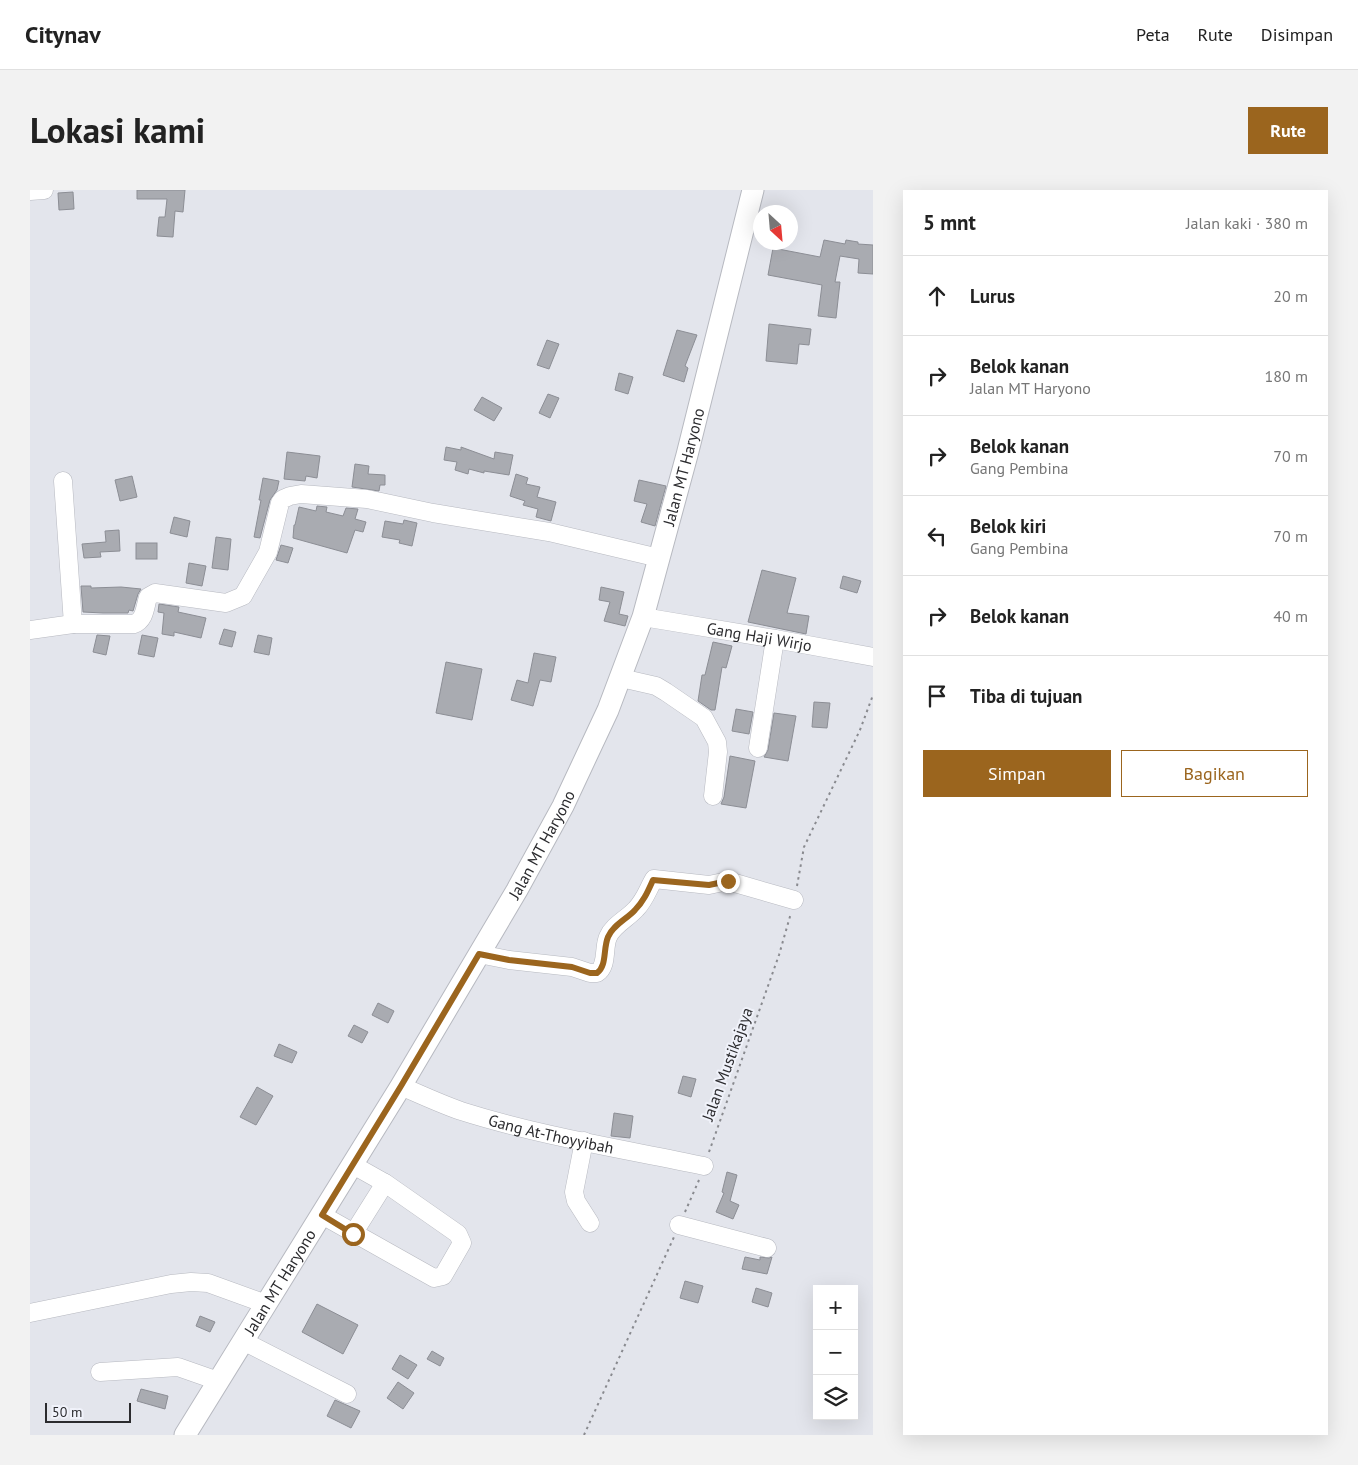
<!DOCTYPE html>
<html lang="id">
<head>
<meta charset="utf-8">
<style>
	:root { --surface:#fff; --page:#f2f2f2; --text:#222; --muted:#767676; --line:#e0e0e0; --accent:#9b651e }
	body { margin:0; font-family:"PT Sans",sans-serif; background:var(--page); color:var(--text) }
	.controls { position:absolute; right:15px; bottom:15px; display:grid; overflow:hidden; border-radius:0px; box-shadow:0 5px 20px #0002 }
	.controls button { width:45px; height:45px; display:grid; place-items:center; padding:0; border:0; border-bottom:1px solid var(--line); background:var(--surface); color:var(--text); font:25px sans-serif }
	.compass { position:absolute; left:723px; top:15px; width:45px; height:45px; border-radius:50%; background:var(--surface); box-shadow:0 5px 20px #0002; rotate:154deg }
	.scale { position:absolute; left:15px; bottom:12px; width:86px; box-sizing:border-box; padding-left:5px; border:2px solid #2b2b2e; border-top:0; font-size:14px; line-height:18px; white-space:nowrap; color:#2b2b2e; -webkit-text-stroke:4px #f0f2fa; paint-order:stroke }
	.stop { position:absolute; width:15px; height:15px; margin:-11px; border:4px solid #9b651e; border-radius:50%; background:#fff }
	.stop.end { background:#9b651e; border-color:#fff; box-shadow:0 1px 5px #0008 }
	.list { margin:0; padding:0; list-style:none }
	h2 { display:flex; justify-content:space-between; align-items:center; height:65px; margin:0; padding:0 20px; font-size:21px }
	h2 small { font-size:16px; font-weight:400; color:var(--muted) }
	.list li { display:grid; grid-template-columns:32px 1fr auto; gap:15px; align-items:center; box-sizing:border-box; height:80px; padding:0 20px; border-top:1px solid var(--line) }
	.list b { display:block; font-size:19px; white-space:nowrap }
	.list p { margin:0; font-size:16px; white-space:nowrap; color:var(--muted) }
	.list em { font-size:16px; font-style:normal; color:var(--muted) }
	.actions { display:flex; gap:10px; padding:15px 20px }
	.actions a { flex:1; padding:11px 0; border:1px solid var(--accent); border-radius:0px; text-align:center; font-size:18px; color:var(--accent) }
	.actions .main { background:var(--accent); color:#fff }
	.icon { flex:none; width:28px; height:28px; fill:none; stroke:currentColor; stroke-width:2; stroke-linecap:round; stroke-linejoin:round }
	.map { position:relative; flex:none; width:843px; height:1245px; overflow:hidden; border-radius:0px }
	header { display:flex; align-items:center; gap:30px; box-sizing:border-box; height:70px; padding:0 25px; background:var(--surface); border-bottom:1px solid var(--line) }
	header strong { font-size:24px }
	nav { display:flex; gap:28px; margin-inline-start:auto; font-size:18px }
	.intro { display:flex; align-items:center; justify-content:space-between; box-sizing:border-box; height:120px; padding:0 30px }
	h1 { margin:0; font-size:35px }
	.button { padding:12px 22px; border-radius:0px; background:var(--accent); color:#fff; font-size:18px; font-weight:700 }
	main { display:flex; gap:30px; padding:0 30px }
	aside { flex:1; background:var(--surface); border-radius:0px; box-shadow:0 5px 20px #0002 }
	.map>svg:first-child { display:block }
	.building { fill:#a9abb1; stroke:#8c8e95 }
	.lines { fill:none; stroke-linecap:round; stroke-linejoin:round }
	.minor-casing { stroke:#b7b9c0; stroke-width:19 }
	.major-casing { stroke:#b7b9c0; stroke-width:23 }
	.path { stroke:#898a8f; stroke-width:2; stroke-dasharray:2.5 4; stroke-linecap:butt }
	.minor { stroke:#fff; stroke-width:18 }
	.major { stroke:#fff; stroke-width:21 }
	.route { stroke:#9b651e; stroke-width:6 }
	.labels { text-anchor:middle; dominant-baseline:central; stroke-width:4; stroke-linejoin:round; paint-order:stroke }
	.street-label { font-size:16px; fill:#2b2b2e; stroke:#f0f2fa }
</style>
</head>
<body>
<header>
<strong>Citynav</strong>
<nav><a>Peta</a><a>Rute</a><a>Disimpan</a></nav>
</header>
<div class="intro"><h1>Lokasi kami</h1><a class="button">Rute</a></div>
<main>
<div class="map">
<svg width="843" height="1245" viewBox="0 0 843 1245">
	<rect width="100%" height="100%" fill="#e3e5ec"/>
	<g class="building">
		<polygon points="107,0 155,0 153,22 145,21 143,47 127,46 129,27 135,27 137,9 107,9"/>
		<polygon points="43,2 44,19 29,20 28,3"/>
		<polygon points="794,50 815,54 816,50 828,52 828,54 843,55 843,84 828,83 829,69 810,66 805,92 810,92 806,128 788,126 792,95 738,85 743,58 790,67"/>
		<polygon points="739,134 781,139 779,155 769,154 767,174 736,171"/>
		<polygon points="647,140 667,145 655,176 658,178 654,192 633,185"/>
		<polygon points="517,150 529,154 519,179 507,175"/>
		<polygon points="589,183 603,187 598,204 585,200"/>
		<polygon points="518,204 529,208 520,228 509,223"/>
		<polygon points="452,207 472,218 464,231 444,220"/>
		<polygon points="416,257 431,260 431,257 464,269 465,262 483,265 479,285 454,281 454,283 439,279 438,284 425,280 427,272 414,270"/>
		<polygon points="257,262 290,266 287,288 276,286 275,291 254,289"/>
		<polygon points="325,274 339,276 338,284 355,285 355,295 350,295 349,301 322,297"/>
		<polygon points="486,284 498,288 496,294 510,297 507,307 526,312 521,331 506,327 508,319 493,315 495,311 480,306"/>
		<polygon points="102,286 107,307 90,311 85,290"/>
		<polygon points="233,288 249,291 247,300 240,310 230,348 224,347 231,310 229,310"/>
		<polygon points="609,290 636,296 625,336 611,332 617,314 604,311"/>
		<polygon points="287,316 297,317 296,322 313,326 316,318 328,319 325,329 336,332 333,342 325,340 317,363 263,348 264,335 265,335 269,317 286,321"/>
		<polygon points="144,327 160,331 157,347 140,343"/>
		<polygon points="374,330 387,333 382,356 369,353 370,350 352,347 355,331 373,334"/>
		<polygon points="89,340 90,361 70,362 71,367 54,368 52,354 76,352 75,341"/>
		<polygon points="186,347 201,349 198,380 182,378"/>
		<rect x="106" y="353" width="21" height="16"/>
		<polygon points="251,355 263,358 258,373 246,370"/>
		<polygon points="159,373 176,376 172,396 156,393"/>
		<polygon points="732,380 766,388 757,423 779,426 776,444 718,432"/>
		<polygon points="813,386 831,391 827,403 810,398"/>
		<polygon points="51,396 61,396 61,398 91,397 111,399 108,404 103,421 99,420 98,423 73,423 53,422"/>
		<polygon points="571,397 594,402 589,424 598,426 595,436 574,431 580,412 569,410"/>
		<polygon points="129,414 149,417 148,422 176,428 171,448 144,442 144,446 132,444 134,423 128,422"/>
		<polygon points="194,439 206,442 202,457 189,454"/>
		<polygon points="67,445 80,446 76,465 63,462"/>
		<polygon points="112,445 128,448 124,467 108,464"/>
		<polygon points="228,445 242,448 239,465 224,462"/>
		<polygon points="683,452 702,456 696,478 692,477 685,520 681,520 668,511 672,485 675,485"/>
		<polygon points="504,463 526,467 521,492 510,490 503,516 481,510 487,490 498,493"/>
		<polygon points="416,472 452,479 442,530 406,523"/>
		<polygon points="784,512 800,513 797,538 782,537"/>
		<polygon points="706,519 723,522 719,544 702,541"/>
		<polygon points="744,523 766,526 758,571 734,567 738,560"/>
		<polygon points="700,566 725,571 716,618 691,614 694,607"/>
		<polygon points="348,813 364,821 358,833 342,825"/>
		<polygon points="324,835 338,842 332,853 318,846"/>
		<polygon points="249,854 267,862 262,873 244,866"/>
		<polygon points="653,886 666,889 661,907 648,903"/>
		<polygon points="227,897 243,906 226,935 210,927"/>
		<polygon points="584,923 603,926 600,948 581,946"/>
		<polygon points="697,982 707,985 700,1011 709,1015 703,1029 686,1022 694,1003 692,1002"/>
		<polygon points="715,1067 730,1070 730,1067 739,1068 742,1067 737,1084 712,1079"/>
		<polygon points="655,1091 673,1096 668,1113 650,1108"/>
		<polygon points="726,1098 742,1103 738,1117 722,1112"/>
		<polygon points="287,1114 328,1135 313,1164 272,1142"/>
		<polygon points="170,1126 185,1132 180,1142 166,1136"/>
		<polygon points="402,1161 414,1168 410,1176 397,1169"/>
		<polygon points="370,1165 387,1175 378,1189 362,1179"/>
		<polygon points="368,1192 384,1203 373,1219 357,1208"/>
		<polygon points="111,1199 138,1206 135,1219 107,1211"/>
		<polygon points="305,1210 330,1221 321,1238 297,1226"/>
	</g>
	<g class="lines">
		<defs>
			<g id="minor">
				<polyline points="0,1 14,0"/>
				<polyline points="33,291 43,434"/>
				<path id="s1" d="M613,427L745,449L843,467"/>
				<path d="M0,440L43,434H104C115,430 115,417 118,407L125,403L196,413L213,406L238,362L250,313L253,309L260,306L271,304L337,309L403,323L519,342L629,368"/>
				<polyline points="591,488 626,496 636,502 674,528 687,552 688,562 683,606"/>
				<polyline points="728,558 745,449"/>
				<path d="M449,764L479,770L542,777L560,783H567C578,776 573,758 578,747C583,735 597,729 606,719C615,710 618,699 624,689L679,695L698,691L764,710"/>
				<path id="s2" d="M371,896C391,905 411,914 431,921C510,946 593,959 674,976"/>
				<polyline points="554,951 544,1002 546,1011 560,1033"/>
				<polyline points="292,1025 404,1088 413,1086 432,1053 428,1044 355,993 323,975"/>
				<polyline points="649,1035 737,1058"/>
				<polyline points="323,1044 355,993"/>
				<polyline points="0,1123 141,1094 161,1092 178,1093 236,1114"/>
				<polyline points="213,1151 317,1204"/>
				<polyline points="70,1182 148,1177 188,1191"/>
			</g>
			<g id="major">
				<path id="s3" d="M155,1245L371,896L487,700L533,616L578,520L613,427L657,265L723,0"/>
			</g>
		</defs>
		<use href="#minor" class="minor-casing"/>
		<use href="#major" class="major-casing"/>
		<g class="path">
			<polyline points="767,696 774,657 830,540 843,505"/>
			<polyline points="679,962 749,765 761,723"/>
			<polyline points="655,1022 669,990"/>
			<polyline points="554,1245 644,1047"/>
		</g>
		<use href="#minor" class="minor"/>
		<use href="#major" class="major"/>
	</g>
	<g class="lines">
		<path class="route" d="M323,1044L292,1025L371,896L449,764L479,770L542,777L560,783H567C577,776 573,759 578,747C583,735 597,729 605,720C614,711 618,701 623,690L679,695L698,691"/>
	</g>
	<g class="labels">
		<g class="street-label">
			<text stroke="none"><textPath href="#s3" startOffset="1095">Jalan MT Haryono</textPath></text>
			<text stroke="none"><textPath href="#s1" startOffset="118">Gang Haji Wirjo</textPath></text>
			<text stroke="none"><textPath href="#s3" startOffset="690">Jalan MT Haryono</textPath></text>
			<text transform="translate(697 874) rotate(-70)">Jalan Mustikajaya</text>
			<text stroke="none"><textPath href="#s2" startOffset="158">Gang At-Thoyyibah</textPath></text>
			<text stroke="none"><textPath href="#s3" startOffset="180">Jalan MT Haryono</textPath></text>
		</g>
	</g>
</svg>
<div class="controls">
<button>+</button>
<button>−</button>
<button><svg class="icon" aria-label="layers" viewBox="0 0 24 24"><path d="M12 4l9 5-9 5-9-5zM3 14l9 5 9-5"/></svg></button>
</div>
<svg class="compass" viewBox="-18 -18 36 36"><path d="M0-13l5 13h-10z" fill="#e53935"/><path d="M0 13l5-13h-10z" fill="#767676"/></svg>
<div class="scale">50 m</div>
<div class="stop" style="left:323px;top:1044px"></div>
<div class="stop end" style="left:698px;top:691px"></div>
</div>
<aside>
<h2>5 mnt<small>Jalan kaki · 380 m</small></h2>
<ul class="list">
<li><svg class="icon" aria-label="ahead" viewBox="0 0 24 24"><path d="M12 20V5M6 11l6-6 6 6"/></svg><div><b>Lurus</b></div><em>20 m</em></li>
<li><svg class="icon" aria-label="right" viewBox="0 0 24 24"><path d="M7 20v-9h11M14 6l5 5-5 5"/></svg><div><b>Belok kanan</b><p>Jalan MT Haryono</p></div><em>180 m</em></li>
<li><svg class="icon" aria-label="right" viewBox="0 0 24 24"><path d="M7 20v-9h11M14 6l5 5-5 5"/></svg><div><b>Belok kanan</b><p>Gang Pembina</p></div><em>70 m</em></li>
<li><svg class="icon" aria-label="left" viewBox="0 0 24 24"><path d="M17 20v-9H6M10 6l-5 5 5 5"/></svg><div><b>Belok kiri</b><p>Gang Pembina</p></div><em>70 m</em></li>
<li><svg class="icon" aria-label="right" viewBox="0 0 24 24"><path d="M7 20v-9h11M14 6l5 5-5 5"/></svg><div><b>Belok kanan</b></div><em>40 m</em></li>
<li><svg class="icon" aria-label="arrive" viewBox="0 0 24 24"><path d="M6 21V4h12l-3 4 3 4H6"/></svg><div><b>Tiba di tujuan</b></div></li>
</ul>
<div class="actions"><a class="main">Simpan</a><a>Bagikan</a></div>
</aside>
</main>
</body>
</html>
